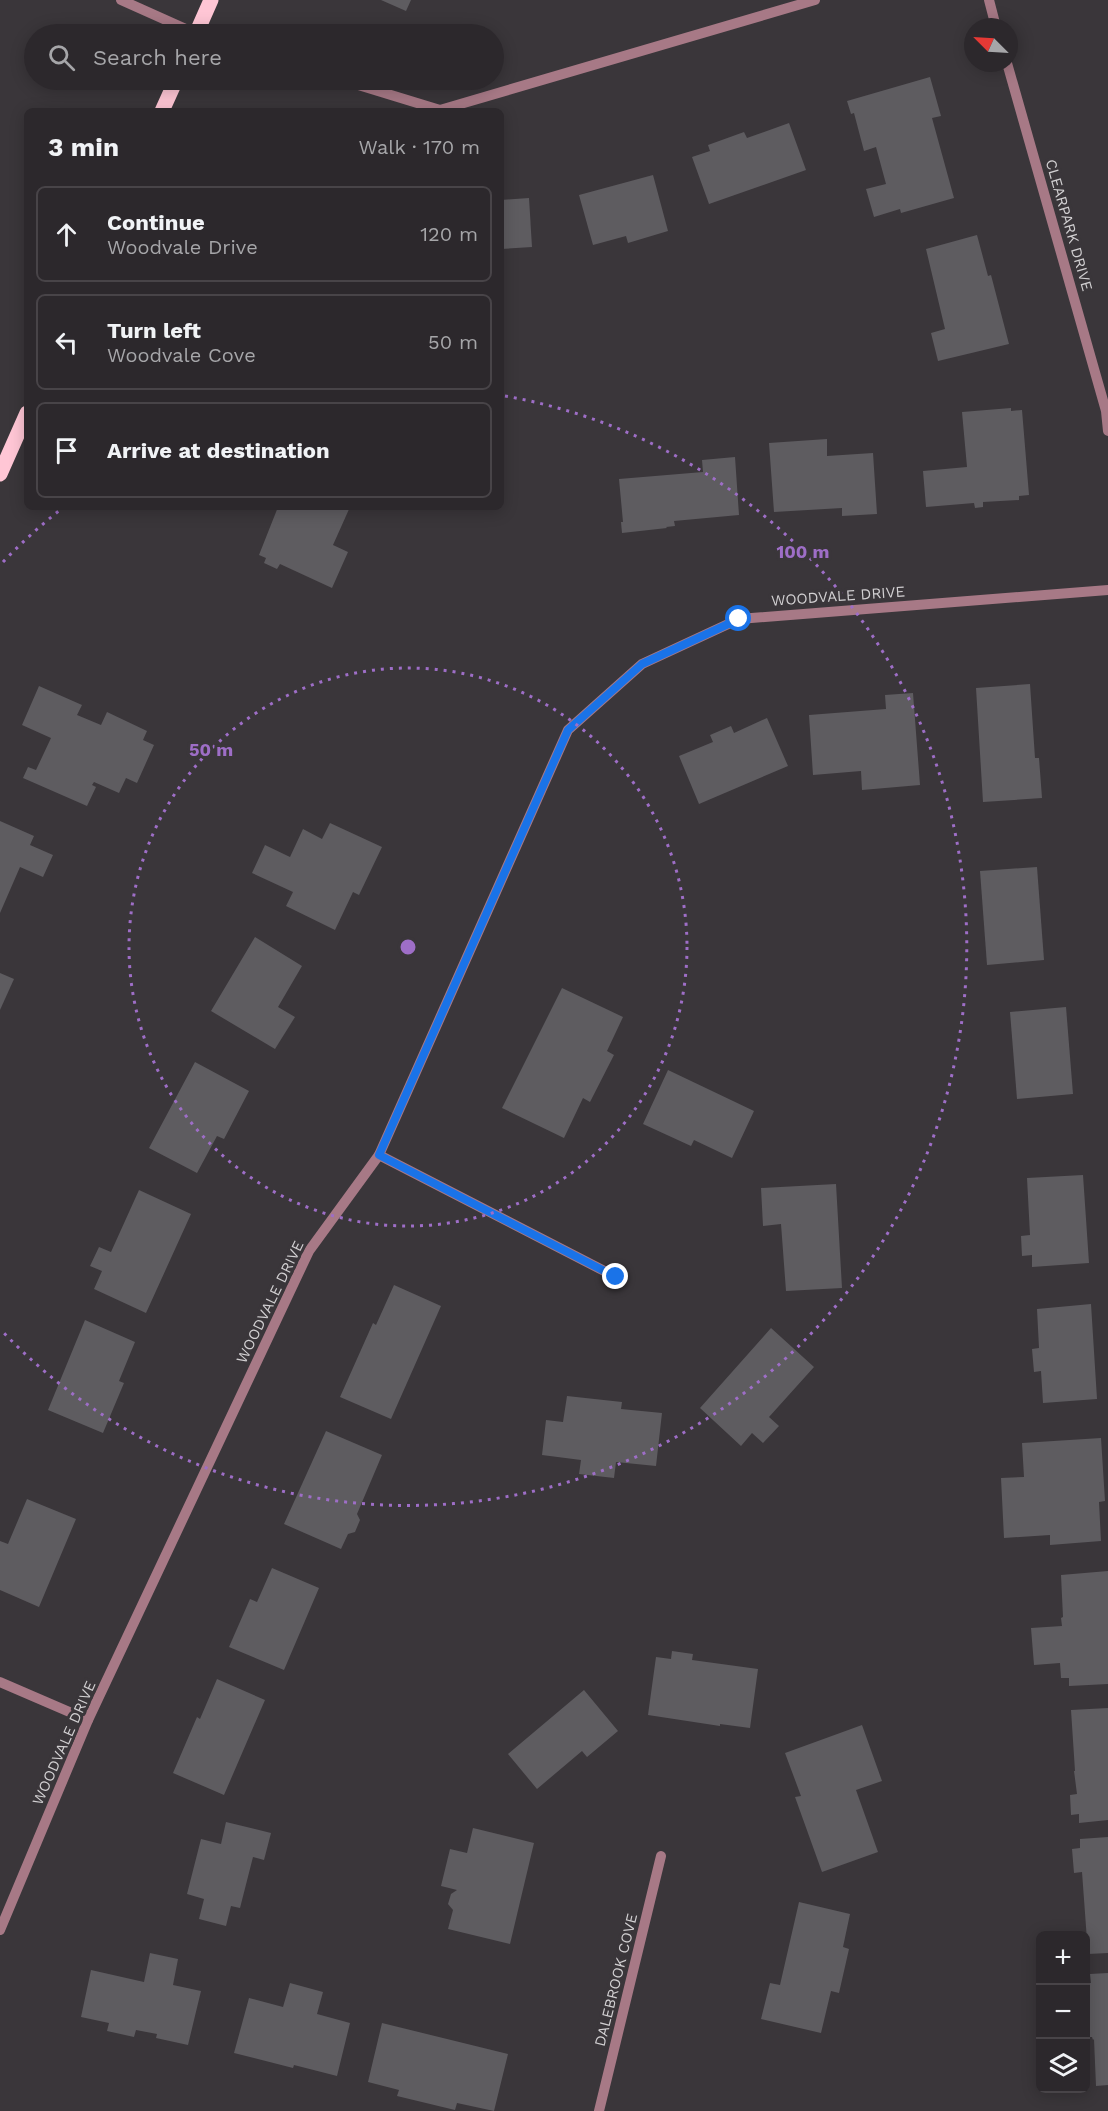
<!DOCTYPE html>
<html lang="en">
<head>
<meta charset="utf-8">
<style>
	:root { --surface:#2c282c; --page:#383438; --text:#f1f3f6; --muted:#a6a6a9; --line:#484448 }
	body { margin:0; font-family:"Work Sans",sans-serif; background:var(--page); color:var(--text) }
	.controls { position:absolute; right:18px; bottom:18px; display:grid; overflow:hidden; border-radius:9px; box-shadow:0 3px 15px #0003 }
	.controls button { width:54px; height:54px; display:grid; place-items:center; padding:0; border:0; border-bottom:2px solid var(--line); background:var(--surface); color:var(--text); font:30px sans-serif }
	.compass { position:absolute; left:964px; top:18px; width:54px; height:54px; border-radius:50%; background:var(--surface); box-shadow:0 3px 15px #0003; rotate:294deg }
	.stop { position:absolute; width:18px; height:18px; margin:-14px; border:4px solid #1a73e8; border-radius:50%; background:#fff }
	.stop.end { background:#1a73e8; border-color:#fff; box-shadow:0 2px 6px #0008 }
	.list { margin:0; padding:0; list-style:none }
	h2 { display:flex; justify-content:space-between; align-items:center; height:78px; margin:0; padding:0 24px; font-size:26px }
	h2 small { font-size:20px; font-weight:400; color:var(--muted) }
	.list li { display:grid; grid-template-columns:39px 1fr auto; gap:18px; align-items:center; box-sizing:border-box; height:96px; margin:0 12px 12px; padding:0 12px; border:2px solid var(--line); border-radius:9px }
	.list b { display:block; font-size:22px; white-space:nowrap }
	.list p { margin:0; font-size:20px; white-space:nowrap; color:var(--muted) }
	.list em { font-size:20px; font-style:normal; color:var(--muted) }
	.icon { flex:none; width:33px; height:33px; fill:none; stroke:currentColor; stroke-width:2; stroke-linecap:round; stroke-linejoin:round }
	.map { position:relative; flex:none; width:1108px; height:2111px; overflow:hidden }
	.search { position:absolute; background:var(--surface); box-shadow:0 3px 15px #0003; left:24px; top:24px; width:480px; height:66px; display:flex; align-items:center; gap:15px; box-sizing:border-box; padding:0 21px; border-radius:33px; color:var(--muted); font-size:22px }
	.panel { position:absolute; background:var(--surface); box-shadow:0 3px 15px #0003; left:24px; top:108px; width:480px; height:402px; border-radius:9px }
	.map>svg:first-child { display:block }
	.building { fill:#5e5c60 }
	.lines { fill:none; stroke-linecap:round; stroke-linejoin:round }
	.minor { stroke:#a77986; stroke-width:10 }
	.major { stroke:#ffc6d5; stroke-width:15 }
	.route { stroke:#1a73e8; stroke-width:8 }
	.ring { fill:none; stroke:#9e6ec7; stroke-width:3; stroke-dasharray:3 6 }
	.labels { text-anchor:middle; dominant-baseline:central; stroke-width:6; stroke-linejoin:round; paint-order:stroke }
	.street-label { font-size:15px; fill:#d2d0d2; stroke:#3a363a }
	.centre { fill:#9e6ec7; stroke:#3a363a; stroke-width:3 }
	.ring-label { font-size:18px; text-anchor:middle; font-weight:bold; fill:#9e6ec7; stroke:#3a363a; stroke-width:6; stroke-linejoin:round; paint-order:stroke }
</style>
</head>
<body>
<div class="map">
<svg width="1108" height="2111" viewBox="0 0 1108 2111">
	<rect width="100%" height="100%" fill="#3a363a"/>
	<g class="building">
		<polygon points="381,0 411,0 406,11"/>
		<polygon points="930,77 941,116 932,118 954,198 901,213 900,209 874,217 866,189 886,184 876,147 864,151 854,113 851,114 847,101"/>
		<polygon points="789,123 806,170 709,204 692,157 710,151 708,145 744,132 747,138"/>
		<polygon points="653,175 668,231 628,243 626,236 593,245 579,195"/>
		<polygon points="529,198 532,247 501,249 501,200"/>
		<polygon points="977,235 988,276 991,275 1009,344 938,361 931,333 945,329 926,249"/>
		<polygon points="1011,408 1011,411 1022,410 1029,495 1019,496 1019,500 983,502 983,507 975,508 974,503 926,507 923,471 967,467 962,412"/>
		<polygon points="827,439 827,456 873,453 877,514 842,516 842,508 774,512 769,443"/>
		<polygon points="735,457 739,515 674,521 675,526 666,527 667,528 622,533 621,522 623,522 619,479 703,472 702,460"/>
		<polygon points="278,507 350,507 333,545 348,552 332,588 280,564 277,569 264,563 266,558 259,555"/>
		<polygon points="1030,684 1035,758 1039,758 1042,798 983,802 976,688"/>
		<polygon points="39,686 82,705 77,715 101,725 107,712 147,731 143,740 154,745 137,783 126,778 119,793 94,782 92,785 96,787 87,806 23,778 28,767 36,770 51,738 22,725"/>
		<polygon points="913,693 920,785 862,790 861,771 813,775 809,715 886,709 885,695"/>
		<polygon points="767,718 788,766 699,804 679,756 713,742 710,735 731,726 734,733"/>
		<polygon points="0,821 34,836 30,845 53,855 43,877 20,867 0,913"/>
		<polygon points="330,823 382,847 359,895 353,892 335,930 286,906 293,892 252,873 265,845 290,857 303,829 322,839"/>
		<polygon points="1037,867 1044,960 987,965 980,871"/>
		<polygon points="255,937 302,966 278,1007 295,1017 275,1049 211,1011"/>
		<polygon points="0,973 14,979 0,1010"/>
		<polygon points="562,988 623,1017 607,1051 614,1055 590,1102 583,1098 564,1138 502,1108"/>
		<polygon points="1066,1007 1073,1094 1017,1099 1010,1012"/>
		<polygon points="195,1062 249,1091 224,1139 217,1136 197,1173 149,1148"/>
		<polygon points="668,1070 754,1111 732,1158 694,1140 691,1146 643,1124"/>
		<polygon points="1083,1175 1089,1263 1032,1267 1032,1255 1022,1256 1021,1236 1030,1235 1027,1178"/>
		<polygon points="836,1184 842,1288 786,1291 781,1224 763,1226 761,1188"/>
		<polygon points="139,1190 191,1214 146,1313 94,1289 102,1271 90,1266 99,1247 111,1252"/>
		<polygon points="394,1285 441,1306 391,1419 340,1397 373,1323 376,1325"/>
		<polygon points="1091,1304 1097,1399 1043,1403 1041,1371 1034,1372 1032,1349 1039,1348 1037,1309"/>
		<polygon points="85,1320 135,1342 119,1381 124,1383 103,1433 48,1410"/>
		<polygon points="771,1328 814,1367 769,1417 779,1426 763,1443 752,1433 741,1446 700,1408"/>
		<polygon points="567,1396 622,1402 621,1409 662,1413 656,1466 616,1462 614,1478 579,1474 581,1460 542,1455 546,1420 563,1422"/>
		<polygon points="326,1431 382,1455 357,1514 360,1520 355,1532 348,1534 341,1549 284,1524"/>
		<polygon points="1101,1438 1105,1501 1099,1502 1101,1541 1050,1545 1050,1535 1004,1538 1001,1478 1024,1477 1022,1443"/>
		<polygon points="27,1499 76,1519 39,1607 0,1590 0,1541 8,1544"/>
		<polygon points="272,1568 319,1588 284,1670 229,1647 250,1599 257,1602"/>
		<polygon points="1108,1571 1108,1684 1069,1686 1069,1678 1061,1678 1060,1663 1034,1665 1031,1628 1062,1626 1061,1618 1063,1617 1061,1575"/>
		<polygon points="672,1651 693,1654 692,1660 758,1669 750,1728 720,1724 720,1726 648,1715 656,1657 671,1659"/>
		<polygon points="217,1679 265,1700 224,1795 173,1773 197,1717 200,1719"/>
		<polygon points="584,1690 618,1731 587,1757 582,1751 537,1789 508,1754"/>
		<polygon points="1108,1708 1108,1820 1079,1823 1079,1814 1071,1815 1070,1795 1077,1794 1074,1771 1075,1771 1071,1710"/>
		<polygon points="862,1725 882,1781 856,1790 878,1852 822,1872 795,1797 801,1796 785,1753"/>
		<polygon points="226,1822 271,1833 264,1860 253,1857 240,1908 231,1906 226,1926 199,1919 204,1899 187,1894 201,1839 221,1844"/>
		<polygon points="473,1828 534,1843 510,1944 448,1929 453,1910 448,1904 451,1894 457,1890 441,1886 450,1849 467,1853"/>
		<polygon points="1108,1837 1108,1953 1088,1954 1082,1872 1074,1873 1072,1849 1080,1848 1080,1839"/>
		<polygon points="799,1902 850,1914 843,1947 849,1949 839,1993 831,1991 821,2033 761,2019 770,1983 780,1985"/>
		<polygon points="150,1953 178,1959 173,1985 201,1991 188,2045 156,2038 157,2034 136,2030 134,2037 107,2031 109,2023 81,2017 91,1970 144,1982"/>
		<polygon points="1108,1973 1108,2085 1096,2086 1094,2039 1093,2040 1092,2037 1086,2037 1086,1983 1091,1983 1090,1974"/>
		<polygon points="290,1983 323,1992 317,2014 350,2023 337,2076 294,2065 293,2068 234,2053 249,1998 283,2007"/>
		<polygon points="382,2023 508,2054 494,2111 457,2103 455,2110 397,2096 399,2090 368,2082"/>
	</g>
	<g class="lines">
		<g class="minor">
			<polyline points="121,0 197,34"/>
			<polyline points="989,0 996,27"/>
			<polyline points="1007,63 1106,411 1108,431"/>
			<polyline points="342,80 440,110 815,0"/>
			<polyline points="379,1155 616,1277"/>
			<polyline points="0,1682 88,1720"/>
			<polyline points="0,1930 88,1720 309,1251 379,1155 568,730 642,664 739,619 1108,590"/>
			<polyline points="599,2111 661,1856"/>
		</g>
		<g class="major">
			<polyline points="196,34 211,0"/>
			<polyline points="162,111 176,80"/>
			<polyline points="0,474 27,413"/>
		</g>
	</g>
	<g class="lines">
		<polyline class="route" points="616,1277 379,1155 568,730 642,664 739,619"/>
	</g>
	<g class="ring">
		<circle cx="408" cy="947" r="279"/>
		<path d="M3 562A559 559 0 0 1 60 510M505 396A559 559 0 1 1 3 1332"/>
	</g>
	<g class="labels">
		<g class="street-label">
			<text transform="translate(1069 225) rotate(74)">CLEARPARK DRIVE</text>
			<text transform="translate(838 596) rotate(-4)">WOODVALE DRIVE</text>
			<text transform="translate(270 1302) rotate(-64)">WOODVALE DRIVE</text>
			<text transform="translate(64 1743) rotate(-66)">WOODVALE DRIVE</text>
			<text transform="translate(616 1980) rotate(-76)">DALEBROOK COVE</text>
		</g>
	</g>
	<circle cx="408" cy="947" r="9" class="centre"/>
	<g class="ring-label">
		<text x="803" y="558">100 m</text>
		<text x="211" y="756">50 m</text>
	</g>
</svg>
<div class="controls">
<button>+</button>
<button>−</button>
<button><svg class="icon" aria-label="layers" viewBox="0 0 24 24"><path d="M12 4l9 5-9 5-9-5zM3 14l9 5 9-5"/></svg></button>
</div>
<svg class="compass" viewBox="-18 -18 36 36"><path d="M0-13l5 13h-10z" fill="#e53935"/><path d="M0 13l5-13h-10z" fill="#a6a6a9"/></svg>
<div class="stop" style="left:739px;top:619px"></div>
<div class="stop end" style="left:616px;top:1277px"></div>
<div class="search"><svg class="icon" aria-label="search" viewBox="0 0 24 24"><circle cx="10" cy="10" r="6"/><path d="M15 15l6 6"/></svg>Search here</div>
<section class="panel">
<h2>3 min<small>Walk · 170 m</small></h2>
<ul class="list">
<li><svg class="icon" aria-label="ahead" viewBox="0 0 24 24"><path d="M12 20V5M6 11l6-6 6 6"/></svg><div><b>Continue</b><p>Woodvale Drive</p></div><em>120 m</em></li>
<li><svg class="icon" aria-label="left" viewBox="0 0 24 24"><path d="M17 20v-9H6M10 6l-5 5 5 5"/></svg><div><b>Turn left</b><p>Woodvale Cove</p></div><em>50 m</em></li>
<li><svg class="icon" aria-label="arrive" viewBox="0 0 24 24"><path d="M6 21V4h12l-3 4 3 4H6"/></svg><div><b>Arrive at destination</b></div></li>
</ul>
</section>
</div>
</body>
</html>
